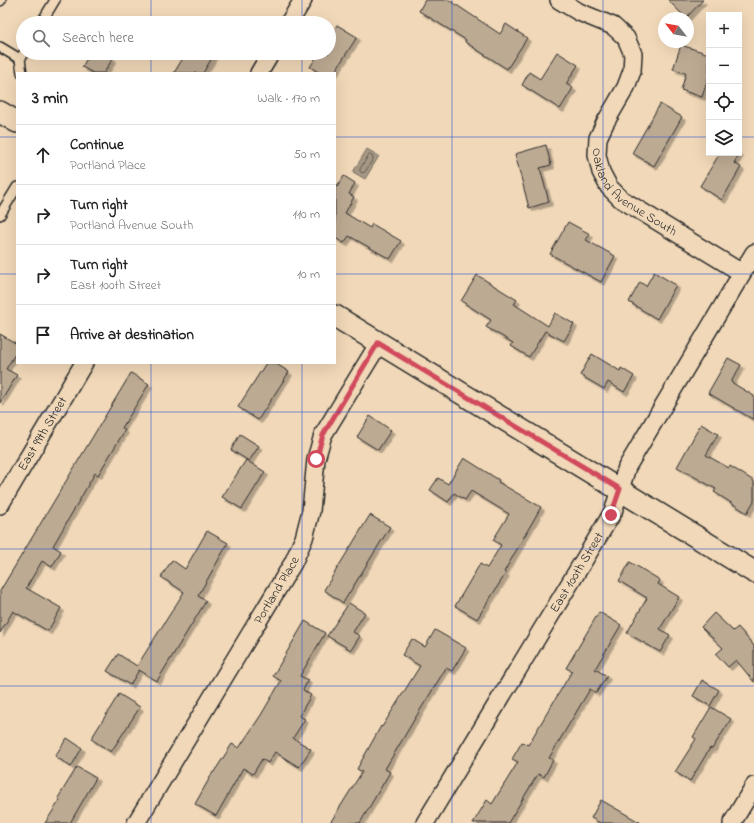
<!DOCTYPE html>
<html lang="en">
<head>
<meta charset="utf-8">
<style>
	:root { --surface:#fff; --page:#f2f2f2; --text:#222; --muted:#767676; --line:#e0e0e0 }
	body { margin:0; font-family:"Indie Flower",sans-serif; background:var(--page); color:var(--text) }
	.controls { position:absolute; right:12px; top:12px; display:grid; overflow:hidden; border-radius:0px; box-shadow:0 4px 16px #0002 }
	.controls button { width:36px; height:36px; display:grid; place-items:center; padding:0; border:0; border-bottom:1px solid var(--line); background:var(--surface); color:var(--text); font:20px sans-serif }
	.compass { position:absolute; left:658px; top:12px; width:36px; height:36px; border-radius:50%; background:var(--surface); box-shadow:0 4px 16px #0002; rotate:301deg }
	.stop { position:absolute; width:12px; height:12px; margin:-9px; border:3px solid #d1495b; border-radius:50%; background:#fff }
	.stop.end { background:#d1495b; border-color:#fff; box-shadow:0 1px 4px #0008 }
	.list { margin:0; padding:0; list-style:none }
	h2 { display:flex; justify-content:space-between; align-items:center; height:52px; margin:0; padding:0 16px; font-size:17px }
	h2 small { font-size:13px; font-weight:400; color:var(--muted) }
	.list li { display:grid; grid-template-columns:26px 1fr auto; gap:12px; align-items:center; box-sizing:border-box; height:60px; padding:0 16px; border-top:1px solid var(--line) }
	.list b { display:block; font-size:15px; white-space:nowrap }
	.list p { margin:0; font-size:13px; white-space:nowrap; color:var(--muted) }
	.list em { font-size:13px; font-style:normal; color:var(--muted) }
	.icon { flex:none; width:22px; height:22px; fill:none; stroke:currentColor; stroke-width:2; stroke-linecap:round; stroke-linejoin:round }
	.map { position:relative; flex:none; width:754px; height:823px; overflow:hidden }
	.search { position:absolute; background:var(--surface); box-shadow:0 4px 16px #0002; left:16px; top:16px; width:320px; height:44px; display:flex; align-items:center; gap:10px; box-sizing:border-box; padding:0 14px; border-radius:22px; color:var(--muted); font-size:15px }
	.panel { position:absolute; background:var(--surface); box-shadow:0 4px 16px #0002; left:16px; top:72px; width:320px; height:292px; border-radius:0px }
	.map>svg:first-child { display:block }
	.water { fill:#a79884; stroke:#756c60 }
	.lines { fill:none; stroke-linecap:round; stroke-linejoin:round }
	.shore { stroke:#5d574f; stroke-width:1 }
	.building { fill:#bdaa93; stroke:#2b2b2b; filter:url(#shadow) }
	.service-casing { stroke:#2b2b2b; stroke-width:12 }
	.minor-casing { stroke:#2b2b2b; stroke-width:20 }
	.tertiary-casing { stroke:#2b2b2b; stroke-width:24 }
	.service { stroke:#f0d8b8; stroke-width:9 }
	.minor { stroke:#f0d8b8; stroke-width:17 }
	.tertiary { stroke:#f0d8b8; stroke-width:21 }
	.route { stroke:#d1495b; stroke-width:5 }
	.grid { fill:none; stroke:#1d4ed8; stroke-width:1; stroke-opacity:0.55 }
	.labels { text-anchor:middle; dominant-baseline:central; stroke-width:4; stroke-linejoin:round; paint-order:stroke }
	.street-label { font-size:13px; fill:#2b2b2b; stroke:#f0d8b8 }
</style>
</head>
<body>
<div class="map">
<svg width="754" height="823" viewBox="0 0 754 823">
	<defs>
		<filter id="shadow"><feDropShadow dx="3.5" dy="3.5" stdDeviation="0" flood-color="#0004"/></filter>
	</defs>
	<rect width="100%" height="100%" fill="#f0d8b8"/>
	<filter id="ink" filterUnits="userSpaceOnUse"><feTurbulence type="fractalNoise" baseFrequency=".025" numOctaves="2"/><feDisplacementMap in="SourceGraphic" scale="8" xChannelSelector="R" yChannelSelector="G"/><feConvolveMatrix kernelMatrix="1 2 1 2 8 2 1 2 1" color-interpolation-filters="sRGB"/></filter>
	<g filter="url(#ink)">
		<polygon class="water" points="367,149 379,156 365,179 353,172"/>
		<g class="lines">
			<polygon class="shore" points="370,155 373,157 373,159 365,172 362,173 360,171 360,169 368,156"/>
		</g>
		<g class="building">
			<polygon points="425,0 449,0 500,34 506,24 527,38 507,69 465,42 466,40 419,11"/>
			<polygon points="668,0 703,0 686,18"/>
			<polygon points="337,25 357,37 334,73 320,73 310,67 319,53 329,53 329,37"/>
			<polygon points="681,45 709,54 709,75 702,97 681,90 686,73 673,69"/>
			<polygon points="557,52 578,65 566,84 573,88 560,109 522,85 529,72 540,79"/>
			<polygon points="90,53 105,53 113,58 104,73 93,73 82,67"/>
			<polygon points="186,53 215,53 203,73 174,73"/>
			<polygon points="660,104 682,117 654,166 632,153"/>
			<polygon points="546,145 551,165 540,168 549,202 529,208 515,154"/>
			<polygon points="720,153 740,153 734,163 741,167 722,200 700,186"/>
			<polygon points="344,176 355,183 349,194 354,197 345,213 370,228 372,224 401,241 390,259 349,236 344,243 335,238 335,185 337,187"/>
			<polygon points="568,222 590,234 586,240 615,256 601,282 550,254"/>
			<polygon points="654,272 676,285 657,319 629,302 640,282 646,286"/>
			<polygon points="477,275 517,300 514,304 548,326 555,313 574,324 564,341 545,331 529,357 511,346 513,343 486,327 491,320 461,301"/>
			<polygon points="0,334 17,344 17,351 6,369 17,375 0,403"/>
			<polygon points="592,354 620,371 621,368 634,376 624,392 608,382 604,389 580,375"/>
			<polygon points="728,358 741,365 731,382 754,396 754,420 708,393"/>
			<polygon points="266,363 275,363 289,372 258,420 238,407"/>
			<polygon points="131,373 149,384 122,428 125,430 98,475 95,473 53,546 61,551 52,567 42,561 26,588 61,608 48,631 13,611 0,633 0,591"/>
			<polygon points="370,416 391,430 378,450 357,437"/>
			<polygon points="701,424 718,434 706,455 729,468 730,466 754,481 754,501 747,513 714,492 716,489 677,467"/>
			<polygon points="240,434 259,446 249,461 231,450"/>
			<polygon points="464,458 499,480 498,482 541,507 504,572 506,573 477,619 455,606 480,564 487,568 501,545 493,540 509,514 471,491 465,500 454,493 448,502 430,490 438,478 448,484"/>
			<polygon points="246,460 265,472 242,509 222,497"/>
			<polygon points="370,515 390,527 343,603 324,590"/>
			<polygon points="207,531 228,543 198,596 206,601 157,681 139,670 130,685 107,671 118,654 137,666 184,592 161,577 172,560 185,569"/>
			<polygon points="630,562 660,580 658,584 679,597 660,629 670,635 660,652 627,633 647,598 619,581"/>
			<polygon points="349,603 365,613 353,632 360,636 351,650 327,636"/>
			<polygon points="599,612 621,625 595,669 607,676 596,693 590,689 549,758 553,760 544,777 538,774 508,823 473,823 487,800 492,804 518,762 512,759 522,742 528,745 572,671 566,668"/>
			<polygon points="714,613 733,631 738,627 754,646 754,682 736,660 728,667 716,654 723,648 701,627"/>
			<polygon points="305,621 325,633 300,676 308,680 303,690 311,695 299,716 305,719 293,738 311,749 299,767 275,752 268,763 262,759 253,774 243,768 216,816 195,804 213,772 214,772 232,744 239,748 261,715 281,681 273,676"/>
			<polygon points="435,630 466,648 452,671 446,668 414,720 385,769 390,772 360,823 330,823 362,772 357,769 381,726 382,727 420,666 402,655 412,639 425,647"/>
			<polygon points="702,680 719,690 710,706 693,696"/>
			<polygon points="119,694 140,707 111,752 91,739"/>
			<polygon points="711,707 731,719 712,749 710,748 690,781 675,772 696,739 693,737"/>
			<polygon points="67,738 82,748 71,767 55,756"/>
			<polygon points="77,767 96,778 70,823 45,823 60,800 58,798"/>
			<polygon points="601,800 641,823 600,823 591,818"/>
		</g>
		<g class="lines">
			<defs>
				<g id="service">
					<polyline points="0,1 1,0"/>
					<polyline points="41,23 55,0"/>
					<polyline points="0,47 20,59"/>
					<polyline points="22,73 20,59 24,53"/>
					<polyline points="0,215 17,187"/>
				</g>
				<g id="minor">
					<path id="s1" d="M559,0L579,12L613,26L626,38L633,54L632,71L626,87L605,123L598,138L597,155L601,172L609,187L621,199L742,273"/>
					<polyline points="289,23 303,0"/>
					<polyline points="259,73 271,53"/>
					<path id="s2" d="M0,505L84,363"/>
					<path id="s3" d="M136,823L293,563L304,538L311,511L316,459L323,435L379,343"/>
					<path id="s4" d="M425,823L613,512L627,467L754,253"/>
					<polyline points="732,823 754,786"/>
				</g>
				<g id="tertiary">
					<polyline points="0,112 17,122"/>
					<polyline points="335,316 754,572"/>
				</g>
			</defs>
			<use href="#service" class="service-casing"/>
			<use href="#minor" class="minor-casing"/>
			<use href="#tertiary" class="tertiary-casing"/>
			<use href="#service" class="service"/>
			<use href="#minor" class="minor"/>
			<use href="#tertiary" class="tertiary"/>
		</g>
	</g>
	<g class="lines" filter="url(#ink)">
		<polyline class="route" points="316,459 323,435 378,343 620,489 611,515"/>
	</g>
	<path class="grid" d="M151,0V23M302,0V23M452,0V823M603,0V823M151,53V73M302,53V73M0,137H17M335,137H709M739,137H754M0,274H17M335,274H754M151,363V823M302,363V823M0,412H754M0,549H754M0,686H754"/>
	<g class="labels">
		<g class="street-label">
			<text stroke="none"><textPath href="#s1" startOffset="259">Oakland Avenue South</textPath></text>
			<text stroke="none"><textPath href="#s2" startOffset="83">East 99th Street</textPath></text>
			<text stroke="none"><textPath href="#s4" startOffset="293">East 100th Street</textPath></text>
			<text stroke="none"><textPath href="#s3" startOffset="272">Portland Place</textPath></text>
		</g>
	</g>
</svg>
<div class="controls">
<button>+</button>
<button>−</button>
<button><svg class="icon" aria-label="locate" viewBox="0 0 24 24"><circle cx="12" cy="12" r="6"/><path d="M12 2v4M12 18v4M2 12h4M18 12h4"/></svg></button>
<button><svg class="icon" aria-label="layers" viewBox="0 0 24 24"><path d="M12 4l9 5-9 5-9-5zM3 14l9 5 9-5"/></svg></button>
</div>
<svg class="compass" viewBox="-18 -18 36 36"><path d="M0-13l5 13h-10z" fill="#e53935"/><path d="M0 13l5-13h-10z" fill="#767676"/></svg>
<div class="stop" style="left:316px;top:459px"></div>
<div class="stop end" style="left:611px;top:515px"></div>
<div class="search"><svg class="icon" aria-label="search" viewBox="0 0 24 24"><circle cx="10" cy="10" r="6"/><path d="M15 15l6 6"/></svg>Search here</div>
<section class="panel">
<h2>3 min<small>Walk · 170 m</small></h2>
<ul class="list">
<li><svg class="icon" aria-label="ahead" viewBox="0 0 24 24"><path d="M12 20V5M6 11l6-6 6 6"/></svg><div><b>Continue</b><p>Portland Place</p></div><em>50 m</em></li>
<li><svg class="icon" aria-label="right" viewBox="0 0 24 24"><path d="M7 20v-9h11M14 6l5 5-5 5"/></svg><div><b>Turn right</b><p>Portland Avenue South</p></div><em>110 m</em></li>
<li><svg class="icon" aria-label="right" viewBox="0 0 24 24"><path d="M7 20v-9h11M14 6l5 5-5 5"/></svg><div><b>Turn right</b><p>East 100th Street</p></div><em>10 m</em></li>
<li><svg class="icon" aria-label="arrive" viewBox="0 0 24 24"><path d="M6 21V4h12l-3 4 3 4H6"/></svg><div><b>Arrive at destination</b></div></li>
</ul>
</section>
</div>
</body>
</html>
